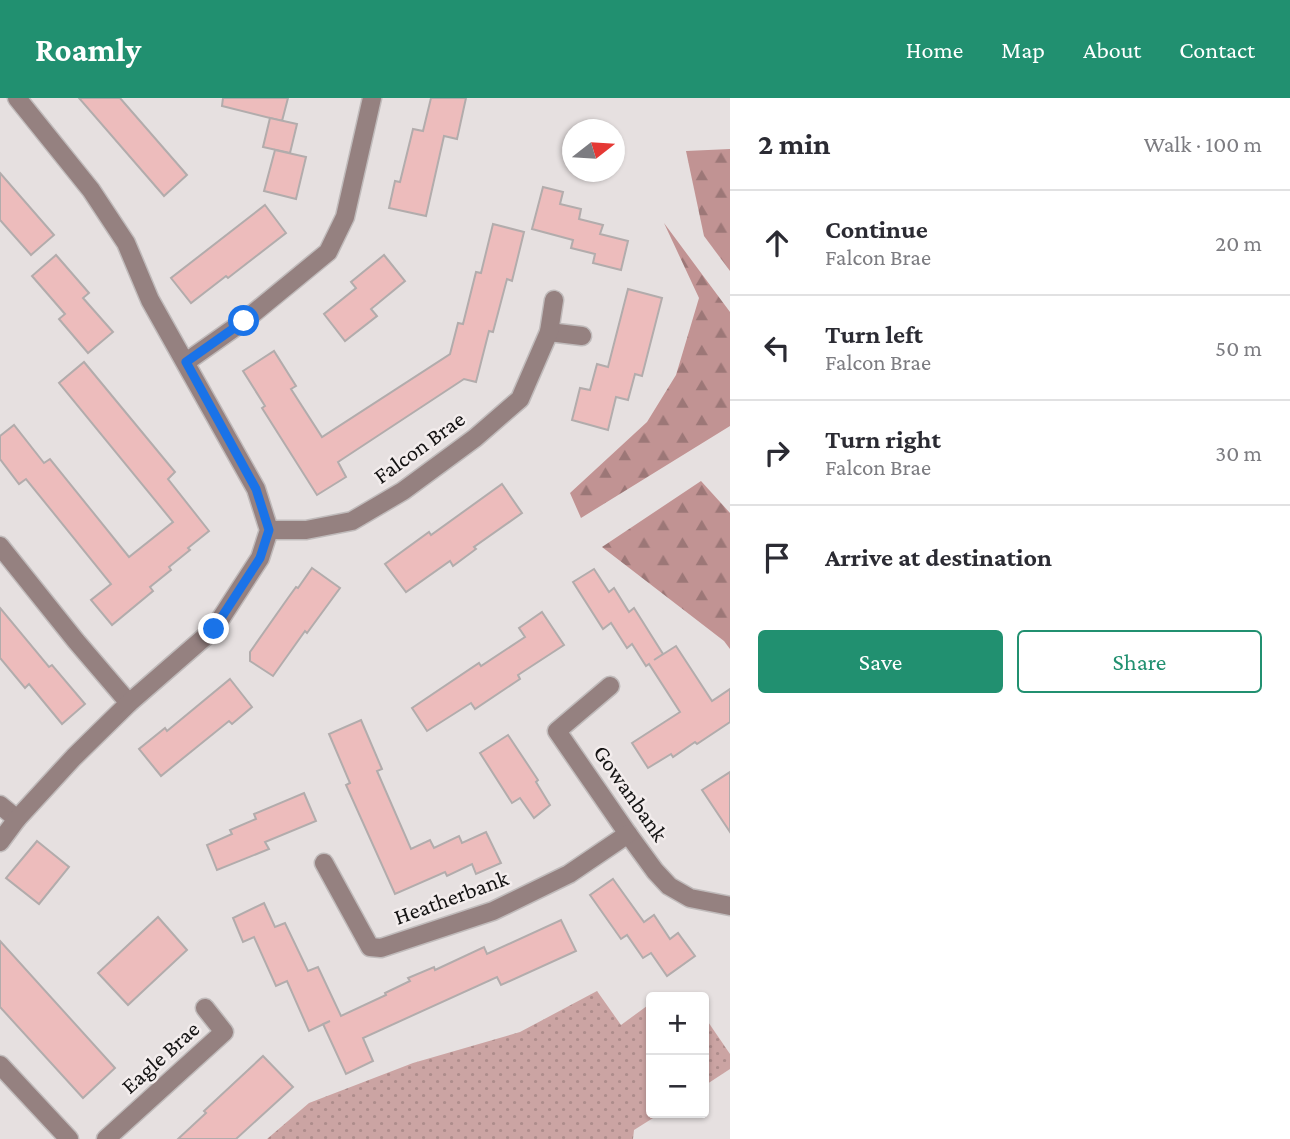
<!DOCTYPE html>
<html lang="en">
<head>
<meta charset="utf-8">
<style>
	:root { --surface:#fff; --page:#f7f7f7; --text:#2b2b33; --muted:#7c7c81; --line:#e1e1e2; --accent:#219070 }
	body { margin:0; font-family:"Crimson Pro",serif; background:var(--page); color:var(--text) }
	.controls { position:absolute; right:21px; bottom:21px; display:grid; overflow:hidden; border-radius:7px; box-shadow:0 2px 5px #0004 }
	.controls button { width:63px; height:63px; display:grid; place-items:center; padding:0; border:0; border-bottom:2px solid var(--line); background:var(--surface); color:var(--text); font:35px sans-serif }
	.compass { position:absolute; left:562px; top:21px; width:63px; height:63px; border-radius:50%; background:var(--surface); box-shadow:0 2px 5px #0004; rotate:73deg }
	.stop { position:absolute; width:21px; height:21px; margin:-16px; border:5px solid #1a73e8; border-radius:50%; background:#fff }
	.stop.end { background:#1a73e8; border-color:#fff; box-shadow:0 2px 7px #0008 }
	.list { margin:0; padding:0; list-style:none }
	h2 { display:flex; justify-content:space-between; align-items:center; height:91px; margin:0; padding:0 28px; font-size:30px }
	h2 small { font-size:23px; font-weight:400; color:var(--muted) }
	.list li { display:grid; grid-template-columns:46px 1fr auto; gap:21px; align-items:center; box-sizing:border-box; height:105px; padding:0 28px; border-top:2px solid var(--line) }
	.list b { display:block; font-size:26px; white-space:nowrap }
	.list p { margin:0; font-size:23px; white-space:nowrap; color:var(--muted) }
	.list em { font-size:23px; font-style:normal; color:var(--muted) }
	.actions { display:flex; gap:14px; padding:21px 28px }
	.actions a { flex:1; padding:16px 0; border:2px solid var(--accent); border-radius:7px; text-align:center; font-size:24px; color:var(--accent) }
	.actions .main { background:var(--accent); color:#fff }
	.icon { flex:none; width:38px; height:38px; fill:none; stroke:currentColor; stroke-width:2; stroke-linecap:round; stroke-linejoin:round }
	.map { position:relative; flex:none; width:730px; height:1041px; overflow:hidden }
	header { display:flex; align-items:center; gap:42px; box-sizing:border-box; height:98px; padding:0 35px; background:var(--accent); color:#fff }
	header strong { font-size:33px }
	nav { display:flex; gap:38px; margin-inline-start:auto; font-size:24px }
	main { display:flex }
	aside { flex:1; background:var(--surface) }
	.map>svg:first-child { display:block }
	.grass { fill:url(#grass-dots) }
	.forest { fill:url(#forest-firs) }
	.building { fill:#edbcbc; stroke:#b2acac; stroke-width:2 }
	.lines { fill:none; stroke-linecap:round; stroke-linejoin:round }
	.minor-casing { stroke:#c0bbbb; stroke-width:21 }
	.minor { stroke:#958180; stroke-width:18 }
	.route { stroke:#1a73e8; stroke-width:9 }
	.labels { text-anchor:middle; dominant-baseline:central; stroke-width:5; stroke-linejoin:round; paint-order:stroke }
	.street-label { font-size:23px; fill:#131212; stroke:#f3eded }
</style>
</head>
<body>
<header>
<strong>Roamly</strong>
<nav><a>Home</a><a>Map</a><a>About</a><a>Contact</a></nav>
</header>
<main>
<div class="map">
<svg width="730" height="1041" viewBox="0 0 730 1041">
	<defs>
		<pattern id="grass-dots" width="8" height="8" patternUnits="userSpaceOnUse" patternTransform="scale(1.75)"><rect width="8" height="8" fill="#cba4a3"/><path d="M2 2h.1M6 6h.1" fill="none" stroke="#ad8c8b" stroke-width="1.8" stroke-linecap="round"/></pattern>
		<pattern id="forest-firs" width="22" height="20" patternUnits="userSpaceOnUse" patternTransform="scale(1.75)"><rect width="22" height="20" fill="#c19393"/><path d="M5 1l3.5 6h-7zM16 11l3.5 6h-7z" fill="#9c7777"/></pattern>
	</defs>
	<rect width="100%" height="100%" fill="#e6e0e0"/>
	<g class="grass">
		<polygon points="597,893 621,927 651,905 651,1015 661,1015 634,1032 633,1041 267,1041 309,1005 413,965 520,934"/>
		<polygon points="704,918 730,956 730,971 704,988"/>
	</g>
	<g class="forest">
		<polygon points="730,51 730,173 704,138 686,53"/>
		<polygon points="664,125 730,214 730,328 581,420 570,395 647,324 676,277 699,200"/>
		<polygon points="701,383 730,415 730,551 724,543 602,449"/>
	</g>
	<g class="building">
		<polygon points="79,0 120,0 187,77 164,98"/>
		<polygon points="223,0 288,0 282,23 222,8"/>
		<polygon points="431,0 466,0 457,41 444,38 426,118 389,110 395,83 400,84 413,31 423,33"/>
		<polygon points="270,20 297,26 290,55 263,49"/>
		<polygon points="275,52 306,59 296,101 264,93"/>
		<polygon points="0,75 54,137 31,157 0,122"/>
		<polygon points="543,89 563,94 560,106 581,111 579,121 603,127 600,136 628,143 621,172 593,165 595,156 571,150 573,142 532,131"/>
		<polygon points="265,107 286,135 228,180 226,178 191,205 171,180"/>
		<polygon points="493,126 524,134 512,183 507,181 493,234 489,233 476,284 464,281 338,364 346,379 317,397 262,310 265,308 243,273 274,253 296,288 291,291 322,339 450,256 458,225 463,226 476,174 481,175"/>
		<polygon points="56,157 89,195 83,200 113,234 88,255 59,221 65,216 32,178"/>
		<polygon points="384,157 405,183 371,211 377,218 345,243 324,216 356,190 351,184"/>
		<polygon points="628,191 662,200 642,278 635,276 628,302 616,299 608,332 572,322 580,290 590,292 597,266 608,269"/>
		<polygon points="84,264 175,374 168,381 209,433 188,450 190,452 169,469 171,472 150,489 153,493 112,527 91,502 111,486 26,381 19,386 0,361 0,338 14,327 44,365 50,361 129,459 173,424 59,285"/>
		<polygon points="502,386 522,415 474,449 476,451 453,468 450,463 406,494 385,466 429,434 431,437"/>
		<polygon points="312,470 340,490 307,535 305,533 273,578 250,563 250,554 288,500 296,489 298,490"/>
		<polygon points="594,471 609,494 614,490 629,514 634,510 663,556 654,562 676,548 712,603 730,591 730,624 697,646 695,644 673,659 671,656 648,670 632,645 680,614 649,566 646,568 632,546 627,550 611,525 603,531 573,484"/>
		<polygon points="0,510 49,569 52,567 85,606 62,626 29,586 25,590 0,560"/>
		<polygon points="542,514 564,547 518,577 520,581 475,611 471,605 427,633 412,610 479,565 481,568 525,539 519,530"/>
		<polygon points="230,581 252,609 232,626 229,623 161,678 139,651 165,630 167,633"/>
		<polygon points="361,622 382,671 377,673 411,751 430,742 434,750 459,738 462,745 486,734 501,765 476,776 472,766 447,778 445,774 395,796 346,687 350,685 329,636"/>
		<polygon points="508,637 538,682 536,684 550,707 534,720 520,700 512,705 480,655"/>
		<polygon points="730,674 730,734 702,692"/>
		<polygon points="304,695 316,723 265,744 269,751 217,772 207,747 232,736 230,732 256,721 254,716"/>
		<polygon points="37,743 69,769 39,806 6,780"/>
		<polygon points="613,781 644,824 654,817 670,841 678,835 695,858 667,878 651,855 643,860 627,837 621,841 590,797"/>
		<polygon points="264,805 275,829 285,825 308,873 318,869 341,918 386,897 385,895 410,883 408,880 434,869 435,872 484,849 487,856 561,822 576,853 501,887 497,879 363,940 373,963 346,976 323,926 330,923 309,933 287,883 276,888 254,839 243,844 233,820"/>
		<polygon points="158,819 187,852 128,907 98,875"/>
		<polygon points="0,843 115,970 83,1000 0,909"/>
		<polygon points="263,958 293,989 236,1041 178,1041 206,1015 204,1013"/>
	</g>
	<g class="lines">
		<defs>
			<g id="minor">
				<polyline points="549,234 582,238"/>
				<polyline points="186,264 244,223 328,154 345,119 372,0"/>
				<polyline points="269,432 306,432 352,423 403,393 475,340 520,301 549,234 554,202"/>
				<polyline points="0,448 76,543 129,605"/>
				<polyline points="610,588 557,633 628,736 655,773 669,788 690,800 730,808"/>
				<polyline points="0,707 17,721"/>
				<polyline points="0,744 17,721 74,659 129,605 214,531 260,460 269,432 256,391 150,202 126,145 91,92 17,0"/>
				<polyline points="324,765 370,849 381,850 493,813 569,776 628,736"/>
				<polyline points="0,967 69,1041"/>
				<polyline points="106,1041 224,934 205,910"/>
			</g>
		</defs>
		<use href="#minor" class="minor-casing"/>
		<use href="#minor" class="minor"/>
	</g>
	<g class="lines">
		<polyline class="route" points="214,531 260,460 269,432 256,391 186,264 244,223"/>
	</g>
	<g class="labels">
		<g class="street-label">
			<text transform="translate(419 349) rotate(-36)">Falcon Brae</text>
			<text transform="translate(631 695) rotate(55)">Gowanbank</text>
			<text transform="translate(451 799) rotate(-20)">Heatherbank</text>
			<text transform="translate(160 959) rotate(-42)">Eagle Brae</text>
		</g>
	</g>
</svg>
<div class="controls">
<button>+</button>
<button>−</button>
</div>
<svg class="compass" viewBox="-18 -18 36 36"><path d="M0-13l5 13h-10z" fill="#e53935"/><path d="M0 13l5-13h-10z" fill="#7c7c81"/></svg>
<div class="stop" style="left:244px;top:223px"></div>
<div class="stop end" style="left:214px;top:531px"></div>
</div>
<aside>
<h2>2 min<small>Walk · 100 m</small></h2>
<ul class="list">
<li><svg class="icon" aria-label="ahead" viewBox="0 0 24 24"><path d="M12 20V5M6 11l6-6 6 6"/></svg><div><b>Continue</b><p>Falcon Brae</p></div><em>20 m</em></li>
<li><svg class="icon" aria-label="left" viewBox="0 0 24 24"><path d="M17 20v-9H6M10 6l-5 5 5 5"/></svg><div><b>Turn left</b><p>Falcon Brae</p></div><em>50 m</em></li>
<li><svg class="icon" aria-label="right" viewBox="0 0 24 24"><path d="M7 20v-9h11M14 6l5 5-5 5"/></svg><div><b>Turn right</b><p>Falcon Brae</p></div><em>30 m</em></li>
<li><svg class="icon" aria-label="arrive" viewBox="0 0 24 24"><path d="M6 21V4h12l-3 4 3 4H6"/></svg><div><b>Arrive at destination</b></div></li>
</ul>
<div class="actions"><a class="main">Save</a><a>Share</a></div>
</aside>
</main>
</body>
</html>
